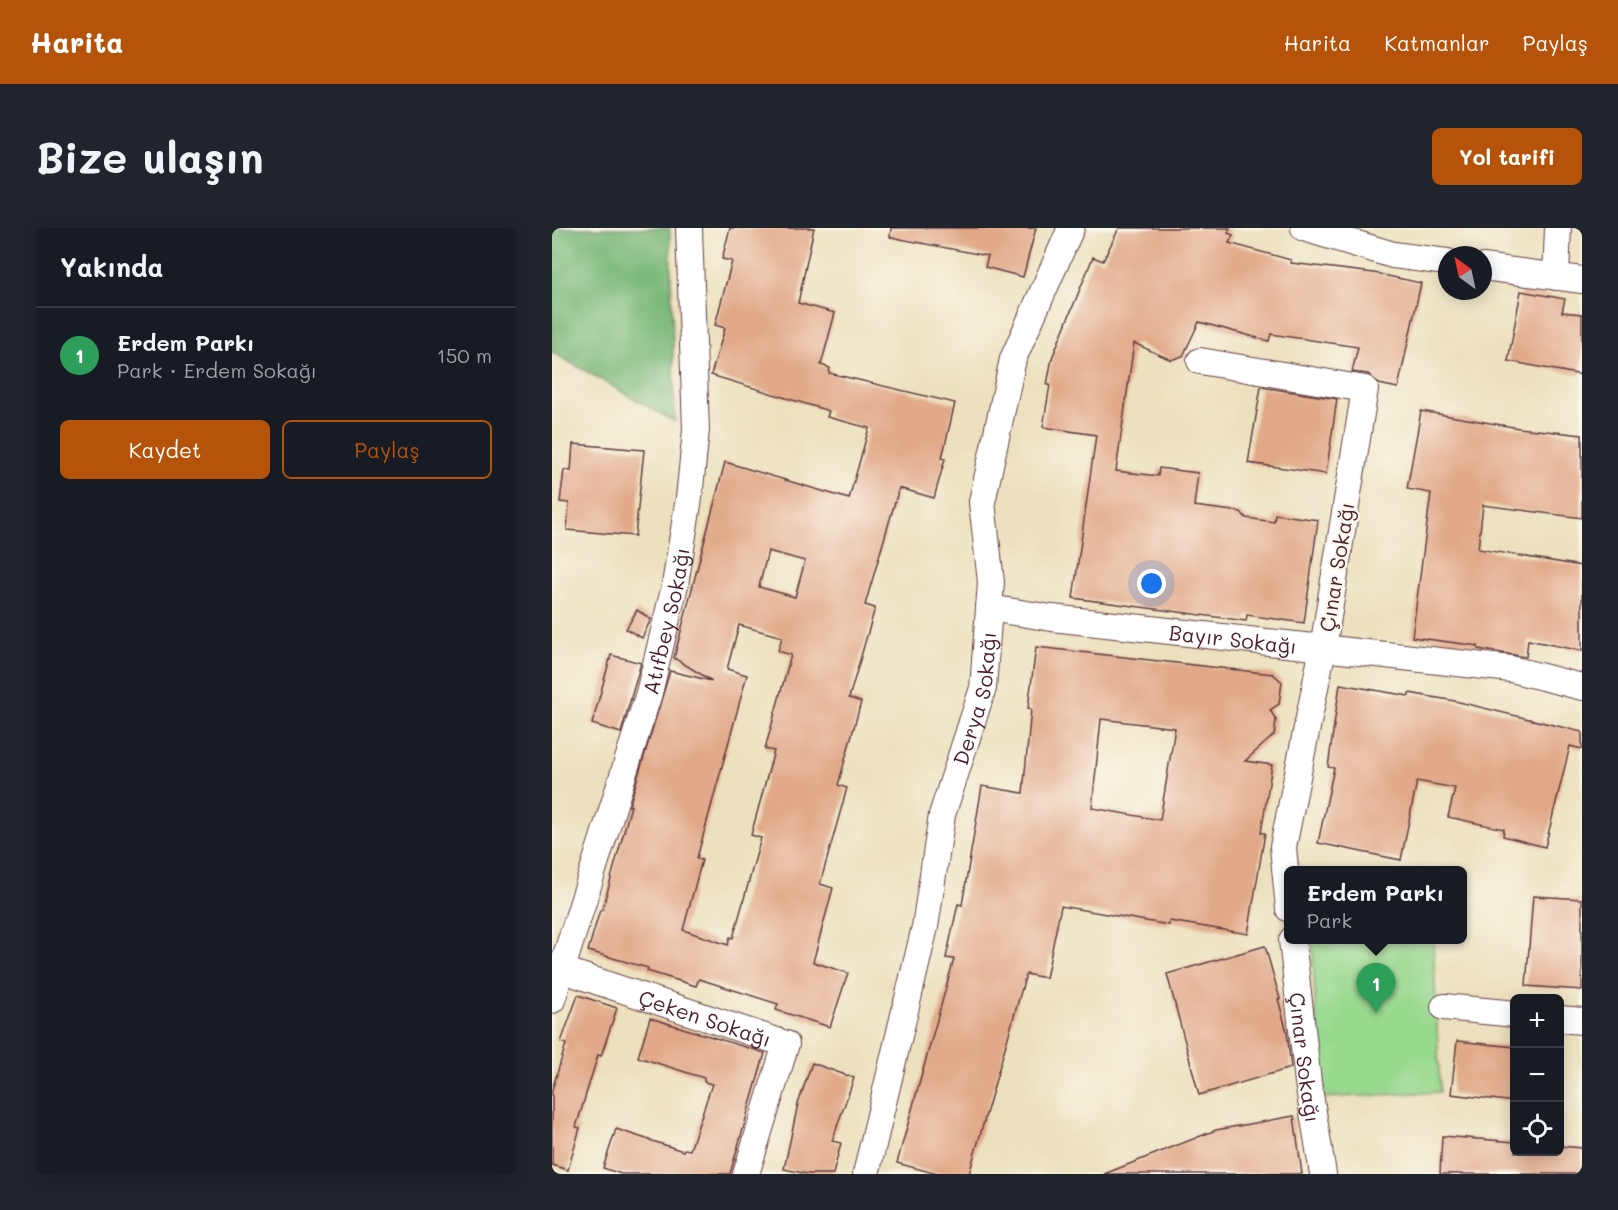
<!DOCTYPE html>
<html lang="tr">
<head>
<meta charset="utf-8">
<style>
	:root { --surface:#171b24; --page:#20242c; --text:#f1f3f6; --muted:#9ea1a6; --line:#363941; --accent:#b45309 }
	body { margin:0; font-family:Mali,sans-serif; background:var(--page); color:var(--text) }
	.controls { position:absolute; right:18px; bottom:18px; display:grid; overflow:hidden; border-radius:9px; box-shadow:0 3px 15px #0003 }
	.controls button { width:54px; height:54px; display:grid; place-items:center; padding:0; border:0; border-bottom:2px solid var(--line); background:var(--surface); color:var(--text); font:30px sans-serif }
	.compass { position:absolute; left:886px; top:18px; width:54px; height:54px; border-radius:50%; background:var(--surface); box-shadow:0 3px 15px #0003; rotate:327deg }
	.you { position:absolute; left:600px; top:356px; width:21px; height:21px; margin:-15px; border:4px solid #fff; border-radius:50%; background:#1a73e8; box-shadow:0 0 0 9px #1a73e833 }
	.badge { display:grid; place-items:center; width:39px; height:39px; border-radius:50%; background:var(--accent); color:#fff; font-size:20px; font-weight:700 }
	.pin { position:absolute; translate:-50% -50px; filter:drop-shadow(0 2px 3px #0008) }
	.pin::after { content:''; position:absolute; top:32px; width:21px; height:18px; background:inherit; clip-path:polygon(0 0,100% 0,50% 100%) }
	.popup { position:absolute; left:732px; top:638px; width:183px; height:78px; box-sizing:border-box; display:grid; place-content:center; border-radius:9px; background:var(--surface); filter:drop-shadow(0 2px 4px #0005); font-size:20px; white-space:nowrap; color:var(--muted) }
	.popup b { font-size:22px; color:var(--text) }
	.popup::after { content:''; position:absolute; left:50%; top:100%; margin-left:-12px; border:12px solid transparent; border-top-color:var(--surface) }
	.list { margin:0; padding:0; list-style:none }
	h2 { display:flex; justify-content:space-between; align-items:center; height:78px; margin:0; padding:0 24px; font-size:26px }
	h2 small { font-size:20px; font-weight:400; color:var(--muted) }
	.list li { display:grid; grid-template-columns:39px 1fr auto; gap:18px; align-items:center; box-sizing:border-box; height:96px; padding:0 24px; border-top:2px solid var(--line) }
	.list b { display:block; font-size:22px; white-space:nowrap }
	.list p { margin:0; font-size:20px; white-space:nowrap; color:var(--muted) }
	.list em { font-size:20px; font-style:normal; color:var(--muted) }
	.actions { display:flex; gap:12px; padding:18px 24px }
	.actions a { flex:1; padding:14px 0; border:2px solid var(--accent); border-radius:9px; text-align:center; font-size:21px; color:var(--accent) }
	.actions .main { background:var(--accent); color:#fff }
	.icon { flex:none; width:33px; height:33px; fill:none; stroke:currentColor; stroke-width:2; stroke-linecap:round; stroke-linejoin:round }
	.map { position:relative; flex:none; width:1030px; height:946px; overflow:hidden; border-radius:9px }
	header { display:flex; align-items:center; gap:36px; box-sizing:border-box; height:84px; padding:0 30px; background:var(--accent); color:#fff }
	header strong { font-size:28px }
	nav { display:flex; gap:33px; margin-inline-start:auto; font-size:21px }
	.intro { display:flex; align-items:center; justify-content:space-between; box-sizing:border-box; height:144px; padding:0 36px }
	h1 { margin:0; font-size:42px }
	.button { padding:15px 27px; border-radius:9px; background:var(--accent); color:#fff; font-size:21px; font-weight:700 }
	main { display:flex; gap:36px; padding:0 36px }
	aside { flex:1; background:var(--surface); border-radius:9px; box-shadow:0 3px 15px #0003 }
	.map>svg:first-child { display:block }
	.green { fill:#98d88e; stroke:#717c5c; stroke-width:1.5 }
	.forest { fill:#7ab879; stroke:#626c52; stroke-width:1.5 }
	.building { fill:#e1a989; fill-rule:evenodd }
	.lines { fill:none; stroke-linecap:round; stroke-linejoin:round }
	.minor-casing { stroke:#623c41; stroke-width:28 }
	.minor { stroke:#fff; stroke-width:26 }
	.labels { text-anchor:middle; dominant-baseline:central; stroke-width:5; stroke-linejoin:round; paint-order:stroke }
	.street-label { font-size:21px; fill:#4a1f2b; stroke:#fbf7ec }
</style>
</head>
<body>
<header>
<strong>Harita</strong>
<nav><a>Harita</a><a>Katmanlar</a><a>Paylaş</a></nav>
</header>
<div class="intro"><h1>Bize ulaşın</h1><a class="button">Yol tarifi</a></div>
<main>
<aside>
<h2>Yakında<small></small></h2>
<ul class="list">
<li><span class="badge" style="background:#2e9e5b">1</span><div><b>Erdem Parkı</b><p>Park · Erdem Sokağı</p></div><em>150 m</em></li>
</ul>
<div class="actions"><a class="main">Kaydet</a><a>Paylaş</a></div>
</aside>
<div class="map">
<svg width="1030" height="946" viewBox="0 0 1030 946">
	<rect width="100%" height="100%" fill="#fbf7ec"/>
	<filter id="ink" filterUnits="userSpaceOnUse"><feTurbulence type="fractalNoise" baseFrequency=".0167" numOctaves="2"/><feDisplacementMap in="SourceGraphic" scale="12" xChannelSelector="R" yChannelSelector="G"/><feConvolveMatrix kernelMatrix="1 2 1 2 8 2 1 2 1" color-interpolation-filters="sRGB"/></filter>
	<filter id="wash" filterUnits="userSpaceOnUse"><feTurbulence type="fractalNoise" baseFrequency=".008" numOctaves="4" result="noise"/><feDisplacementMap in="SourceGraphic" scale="24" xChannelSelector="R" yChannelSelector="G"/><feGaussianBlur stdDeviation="1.35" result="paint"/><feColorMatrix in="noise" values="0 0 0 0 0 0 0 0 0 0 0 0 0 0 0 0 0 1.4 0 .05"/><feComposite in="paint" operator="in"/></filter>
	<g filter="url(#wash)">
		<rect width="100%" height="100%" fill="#ece1be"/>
		<polygon class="green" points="760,712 881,712 888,864 768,870"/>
		<polygon class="forest" points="0,0 118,0 123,194 0,124"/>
		<g id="blocks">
			<g class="building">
				<path d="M178,0H262L246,75L283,85L269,137L278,140L277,145L403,175L390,230L393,231L382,270L347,260L313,377L323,380L297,470L309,474L286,557L295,560L268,656L281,660L261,734L296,745L278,799L224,782L226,776L147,751L144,758L95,743L96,740L36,723L48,682L50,683L79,578H77L118,443L160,453L122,430L173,234L297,271L317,200L275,189L277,183L159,147L173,100L163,97L180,33L170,31ZM216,323L253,333L243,369L207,359ZM187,397L230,409L226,423L239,427L213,521L222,523L199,607L209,610L181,710L178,709L176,717L131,702L150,632L145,630L195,447L175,441Z"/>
				<polygon points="339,0 484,0 471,49 433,39 436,28 338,9"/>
				<polygon points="567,0 678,0 676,5 681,7 677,15 739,32 739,35 822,45 869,55 846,160 827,156 816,146 800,144 806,119 719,106 717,113 647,94 631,128 619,132 582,115 564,243 606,248 607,240 646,245 642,278 689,284 694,290 722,294 723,286 766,292 752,395 695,387 694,393 521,370 544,207 491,199 498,157 495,157 500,130 541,29 551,33"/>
				<polygon points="969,63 1013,71 1010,84 1030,86 1030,147 956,133"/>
				<polygon points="709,159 785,171 774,246 696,235"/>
				<polygon points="869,183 967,200 1030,207 1030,290 931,277 926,321 1030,338 1030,423 976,412 974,429 926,421 926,418 860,409 879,265 855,261"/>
				<polygon points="21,216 92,222 83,308 15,302 17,275 8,274 12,242 19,243"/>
				<polygon points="85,382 99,391 90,410 74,401"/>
				<path d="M484,419L721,446L730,454L727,476L718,482L724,492L722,507L693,533L720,537L709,605H713L696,706L617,693V697L509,678L494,750L474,746L417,946H385L345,935L402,731L394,730L406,676L410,677L430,558L471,565L479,481L476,480ZM549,491L623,500L608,592L540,580Z"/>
				<polygon points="59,427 89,435 69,505 40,496"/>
				<polygon points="788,456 857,468 857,465 903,473 1030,504 1030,521 1018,518 993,619 951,608 952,601 896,589 903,560 865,553 849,632 766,615 782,540 776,539"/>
				<polygon points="981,668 1030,671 1030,762 974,758"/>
				<polygon points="713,718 728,771 726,771 735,804 739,840 647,867 615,746"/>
				<polygon points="26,767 65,780 49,828 46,827 24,899 28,900 16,942 0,937 0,862 14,816 9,814"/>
				<polygon points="98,790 213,825 178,946 69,946 51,940 64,901 131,923 132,921 138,922 160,856 152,854 152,850 86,829"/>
				<polygon points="905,813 963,819 963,874 899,866"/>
				<polygon points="260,835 302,850 280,913 289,915 281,946 255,946 232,941 246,876"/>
				<polygon points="742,888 750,946 552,946 664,902"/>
				<polygon points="890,908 963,914 963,924 1008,924 1008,918 1030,920 1030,946 888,946"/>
			</g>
		</g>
	</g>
	<g filter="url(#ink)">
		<use href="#blocks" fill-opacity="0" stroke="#623c41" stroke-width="1.5"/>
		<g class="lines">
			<defs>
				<g id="minor">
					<polyline points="752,0 841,27 895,34"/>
					<polyline points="931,39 1030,52"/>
					<polyline points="1004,49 1006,0"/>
					<polyline points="648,133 813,161 771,420 731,619 737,681"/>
					<path id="s1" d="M437,380L500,390L959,441L1030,459"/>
					<path id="s2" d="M740,712L756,854L771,946"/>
					<path id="s3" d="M11,742L234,816L194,946"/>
					<path id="s4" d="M0,772L97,465L123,357L137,270L144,202L137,0"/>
					<polyline points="892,779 963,786"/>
					<polyline points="1008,791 1030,793"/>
					<path id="s5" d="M314,946L373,699L390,587L431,460L439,354L430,274L461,131L519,0"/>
				</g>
			</defs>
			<use href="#minor" class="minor-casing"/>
			<use href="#minor" class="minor"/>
		</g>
	</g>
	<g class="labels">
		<g class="street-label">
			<text transform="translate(784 339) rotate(-81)">Çınar Sokağı</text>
			<text stroke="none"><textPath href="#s4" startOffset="396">Atıfbey Sokağı</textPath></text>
			<text stroke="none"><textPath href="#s1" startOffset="246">Bayır Sokağı</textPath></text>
			<text stroke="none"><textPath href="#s5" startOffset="489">Derya Sokağı</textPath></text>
			<text stroke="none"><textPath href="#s3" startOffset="150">Çeken Sokağı</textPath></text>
			<text stroke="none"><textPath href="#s2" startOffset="118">Çınar Sokağı</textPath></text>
		</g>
	</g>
</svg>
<div class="controls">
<button>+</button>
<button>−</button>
<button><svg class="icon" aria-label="locate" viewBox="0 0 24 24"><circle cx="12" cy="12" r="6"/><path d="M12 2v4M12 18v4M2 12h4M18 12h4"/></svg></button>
</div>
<svg class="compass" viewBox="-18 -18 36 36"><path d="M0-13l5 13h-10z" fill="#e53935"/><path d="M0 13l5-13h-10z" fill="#9ea1a6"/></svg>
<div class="you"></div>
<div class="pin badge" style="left:824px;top:785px;background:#2e9e5b">1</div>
<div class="popup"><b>Erdem Parkı</b>Park</div>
</div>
</main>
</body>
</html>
